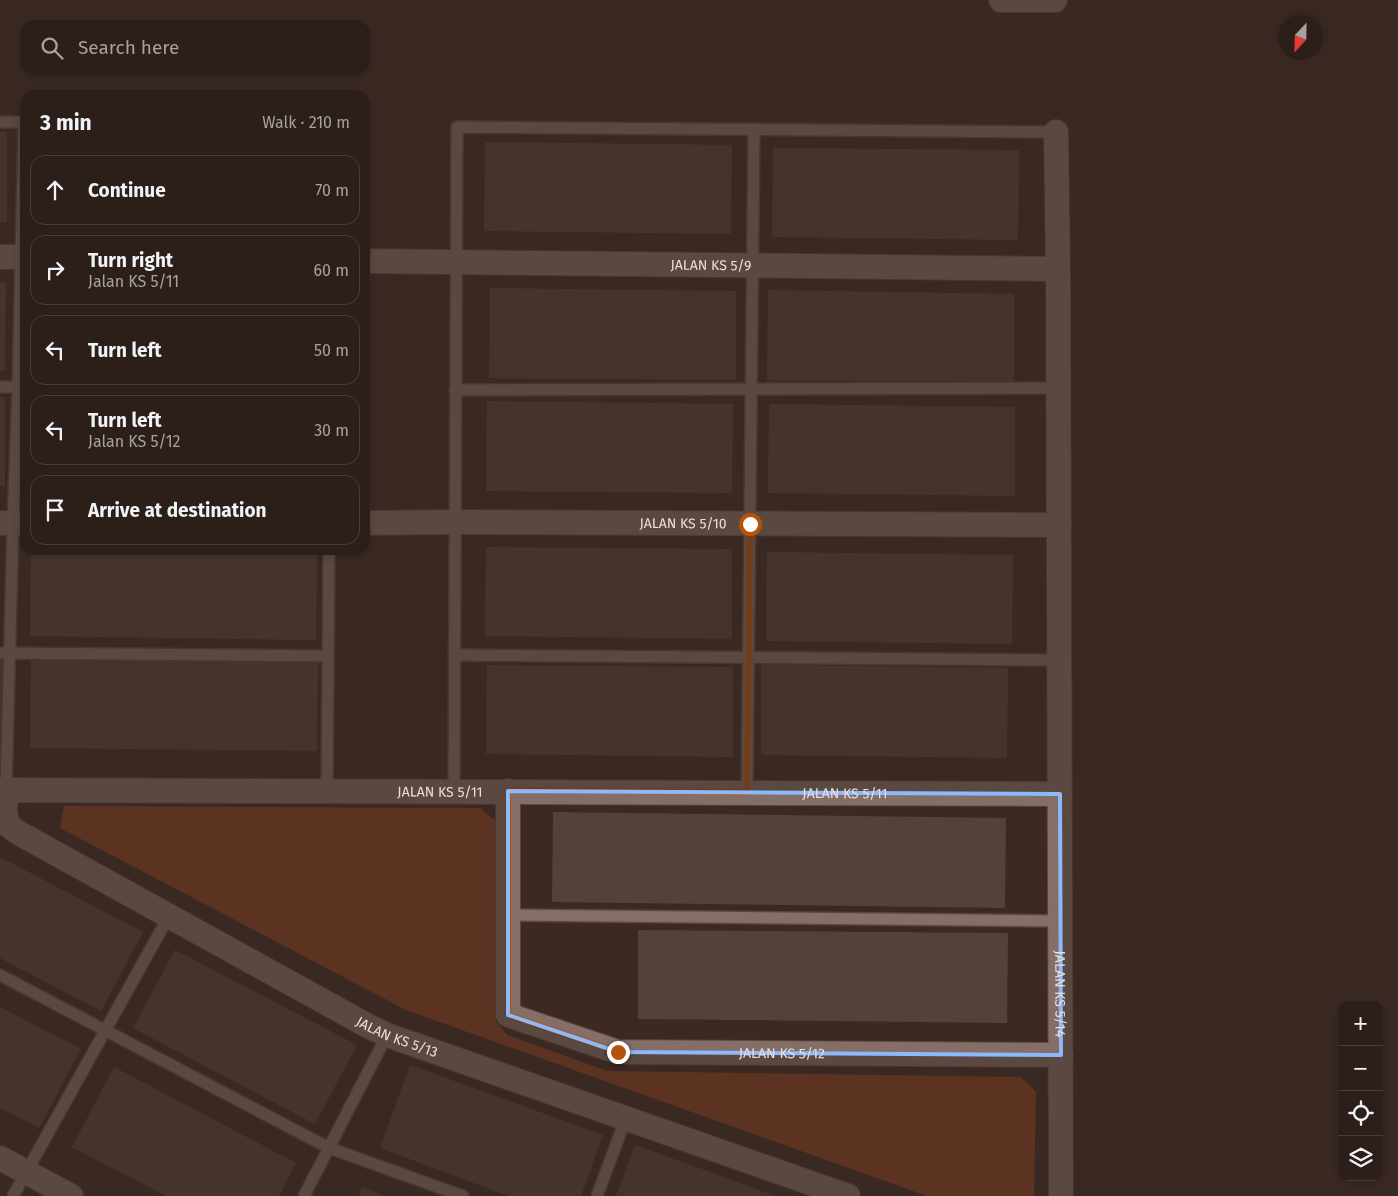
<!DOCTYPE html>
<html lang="en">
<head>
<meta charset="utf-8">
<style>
	:root { --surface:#2c1f1a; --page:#382c27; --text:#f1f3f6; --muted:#a6a2a2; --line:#483d39 }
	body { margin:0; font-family:"Fira Sans",sans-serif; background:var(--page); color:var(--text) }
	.controls { position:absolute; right:15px; bottom:15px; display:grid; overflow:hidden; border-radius:10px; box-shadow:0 2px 8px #0003 }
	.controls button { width:45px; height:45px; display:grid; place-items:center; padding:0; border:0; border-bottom:1px solid var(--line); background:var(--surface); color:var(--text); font:25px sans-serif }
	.compass { position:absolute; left:1278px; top:15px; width:45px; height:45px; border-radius:50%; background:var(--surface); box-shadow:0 2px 8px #0003; rotate:202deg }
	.stop { position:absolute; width:15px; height:15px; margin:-11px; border:4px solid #b45309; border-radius:50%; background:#fff }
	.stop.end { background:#b45309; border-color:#fff; box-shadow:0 1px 5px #0008 }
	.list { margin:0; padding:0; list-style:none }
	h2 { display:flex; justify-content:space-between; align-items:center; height:65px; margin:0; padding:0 20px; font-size:21px }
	h2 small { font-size:16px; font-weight:400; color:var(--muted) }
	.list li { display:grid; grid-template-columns:32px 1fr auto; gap:15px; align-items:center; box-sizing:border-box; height:70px; margin:0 10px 10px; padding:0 10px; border:1px solid var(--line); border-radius:15px }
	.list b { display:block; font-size:19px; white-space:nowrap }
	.list p { margin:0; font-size:16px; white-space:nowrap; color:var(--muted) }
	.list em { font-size:16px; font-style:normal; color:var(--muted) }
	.icon { flex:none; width:28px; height:28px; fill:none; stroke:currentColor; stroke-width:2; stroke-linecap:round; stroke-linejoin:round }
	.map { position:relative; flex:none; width:1398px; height:1196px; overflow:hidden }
	.search { position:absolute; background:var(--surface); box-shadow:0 2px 8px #0003; left:20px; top:20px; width:350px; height:55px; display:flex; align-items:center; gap:12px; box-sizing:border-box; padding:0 18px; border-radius:15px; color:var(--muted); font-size:19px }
	.panel { position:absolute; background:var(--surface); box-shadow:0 2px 8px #0003; left:20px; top:90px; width:350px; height:465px; border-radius:15px }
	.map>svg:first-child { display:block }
	.green { fill:#863f20 }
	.building { fill:#544139 }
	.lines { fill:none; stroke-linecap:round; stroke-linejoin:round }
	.service-casing { stroke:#564741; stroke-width:14 }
	.minor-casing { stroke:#564741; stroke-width:26 }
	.service { stroke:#846e66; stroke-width:11 }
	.minor { stroke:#846e66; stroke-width:24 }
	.route { stroke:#b45309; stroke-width:6 }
	.marked { fill:none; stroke:#8cb9fc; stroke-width:4; stroke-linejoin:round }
	.labels { text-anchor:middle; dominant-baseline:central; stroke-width:4.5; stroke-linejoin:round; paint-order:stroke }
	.street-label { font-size:14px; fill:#ebdfda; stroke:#3b2922 }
</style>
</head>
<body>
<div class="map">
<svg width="1398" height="1196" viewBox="0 0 1398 1196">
	<rect width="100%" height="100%" fill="#3b2922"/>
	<polygon class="green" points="64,806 480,808 500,825 496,1022 507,1035 607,1071 1021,1077 1036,1092 1034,1196 927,1196 406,1010 60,828"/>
	<g class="building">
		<rect x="0" y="132" width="7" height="90"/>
		<polygon points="485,142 732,145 731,234 484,231"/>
		<polygon points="773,148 1019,150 1018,240 772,237"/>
		<polygon points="0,282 6,282 5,371 0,371"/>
		<polygon points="490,288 736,291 736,380 489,378"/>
		<polygon points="768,290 1014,294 1014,382 767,380"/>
		<rect x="0" y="397" width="5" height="89"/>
		<polygon points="487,401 733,404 732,493 486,491"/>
		<polygon points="769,404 1015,407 1015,496 768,493"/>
		<polygon points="486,547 732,549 732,639 485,636"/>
		<polygon points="31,550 317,551 316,640 30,636"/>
		<polygon points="767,552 1013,555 1012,644 766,641"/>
		<polygon points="0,658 3,658 2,748 0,748"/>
		<polygon points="31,659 318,662 317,751 30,748"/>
		<polygon points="487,665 733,667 733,757 486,754"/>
		<polygon points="761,665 1008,668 1007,758 761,755"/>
		<polygon points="553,812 1006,818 1005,908 552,902"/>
		<polygon points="0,857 143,932 101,1011 0,958"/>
		<polygon points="638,930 1008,933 1007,1023 638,1019"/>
		<polygon points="175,950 357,1045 315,1124 133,1028"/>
		<polygon points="0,1007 81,1049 39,1128 0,1108"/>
		<polygon points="410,1065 603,1135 581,1196 509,1196 380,1148"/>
		<polygon points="114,1067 296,1163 279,1196 166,1196 72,1147"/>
		<polygon points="635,1145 713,1173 775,1196 616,1196"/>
		<polygon points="362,1187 385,1196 359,1196"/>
	</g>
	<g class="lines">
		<defs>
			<g id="service">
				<polyline points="0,122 25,122"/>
				<polyline points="0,387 25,387"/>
				<polyline points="455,390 1059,388"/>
				<polyline points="0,653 328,656"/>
				<polyline points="454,655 1059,660"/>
				<polyline points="6,790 13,523 18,387 24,122"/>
				<polyline points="327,791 329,550"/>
				<polyline points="454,792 457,127 1056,132"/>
				<polyline points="747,792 754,129"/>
				<polyline points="508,915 1060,921"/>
				<polyline points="0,975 329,1148 463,1196"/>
				<polyline points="13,1196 169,916"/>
				<polyline points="304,1196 387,1035"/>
				<polyline points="597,1196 626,1118"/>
			</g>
			<g id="minor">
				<polyline points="1001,0 1055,0"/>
				<path id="s1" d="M1056,132L1058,269L1061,1196"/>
				<polyline points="0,257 25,257"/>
				<path id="s2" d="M365,261L1058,269"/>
				<polyline points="0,523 25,523"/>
				<path id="s3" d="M365,523L455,522L1059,525"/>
				<path id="s4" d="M0,790L1060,794"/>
				<path id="s5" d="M6,790L5,811L7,824L17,832L368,1026L387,1035L848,1196"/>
				<path id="s6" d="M508,791V1015L618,1052L1061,1055"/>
				<polyline points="0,1158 71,1196"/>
			</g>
		</defs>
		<use href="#service" class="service-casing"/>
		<use href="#minor" class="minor-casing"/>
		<use href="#service" class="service"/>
		<use href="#minor" class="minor"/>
	</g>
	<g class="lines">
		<polyline class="route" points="618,1052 508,1015 508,790 747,792 750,524"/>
	</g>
	<path d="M0 0H1398V1196H0ZM508,791L1060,794L1061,1055L618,1052L508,1015Z" fill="#3b2922" fill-opacity=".55" fill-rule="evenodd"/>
	<path class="marked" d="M508,791L1060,794L1061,1055L618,1052L508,1015Z"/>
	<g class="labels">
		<g class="street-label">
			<text stroke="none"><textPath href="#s2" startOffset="346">JALAN KS 5/9</textPath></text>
			<text stroke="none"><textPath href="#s3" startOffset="318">JALAN KS 5/10</textPath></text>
			<text stroke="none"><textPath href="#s4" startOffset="440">JALAN KS 5/11</textPath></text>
			<text stroke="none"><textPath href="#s4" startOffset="845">JALAN KS 5/11</textPath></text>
			<text stroke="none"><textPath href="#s1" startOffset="862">JALAN KS 5/14</textPath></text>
			<text stroke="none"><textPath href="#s5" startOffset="479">JALAN KS 5/13</textPath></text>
			<text stroke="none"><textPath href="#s6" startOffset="504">JALAN KS 5/12</textPath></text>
		</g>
	</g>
</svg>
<div class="controls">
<button>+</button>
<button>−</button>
<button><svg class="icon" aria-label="locate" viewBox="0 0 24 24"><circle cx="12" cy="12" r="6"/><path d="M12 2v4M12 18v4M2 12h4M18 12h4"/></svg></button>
<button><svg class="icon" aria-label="layers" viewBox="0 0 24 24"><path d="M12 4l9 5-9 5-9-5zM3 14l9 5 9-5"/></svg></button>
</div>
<svg class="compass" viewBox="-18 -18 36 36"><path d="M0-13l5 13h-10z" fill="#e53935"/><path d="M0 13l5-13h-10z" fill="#a6a2a2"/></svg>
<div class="stop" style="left:750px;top:524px"></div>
<div class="stop end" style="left:618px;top:1052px"></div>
<div class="search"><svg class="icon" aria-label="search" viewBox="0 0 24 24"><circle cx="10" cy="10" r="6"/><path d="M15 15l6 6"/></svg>Search here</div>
<section class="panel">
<h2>3 min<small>Walk · 210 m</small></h2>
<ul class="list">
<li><svg class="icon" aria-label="ahead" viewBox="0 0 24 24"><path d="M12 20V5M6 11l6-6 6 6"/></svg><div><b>Continue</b></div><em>70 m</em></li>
<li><svg class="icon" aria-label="right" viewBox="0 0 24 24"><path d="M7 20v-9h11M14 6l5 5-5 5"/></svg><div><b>Turn right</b><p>Jalan KS 5/11</p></div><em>60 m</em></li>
<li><svg class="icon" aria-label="left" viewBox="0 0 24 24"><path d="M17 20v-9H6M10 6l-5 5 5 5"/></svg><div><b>Turn left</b></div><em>50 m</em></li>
<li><svg class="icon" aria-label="left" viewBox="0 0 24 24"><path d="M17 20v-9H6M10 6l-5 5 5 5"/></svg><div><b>Turn left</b><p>Jalan KS 5/12</p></div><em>30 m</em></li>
<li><svg class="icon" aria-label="arrive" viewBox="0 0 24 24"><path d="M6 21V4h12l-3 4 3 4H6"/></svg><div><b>Arrive at destination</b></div></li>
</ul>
</section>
</div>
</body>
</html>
